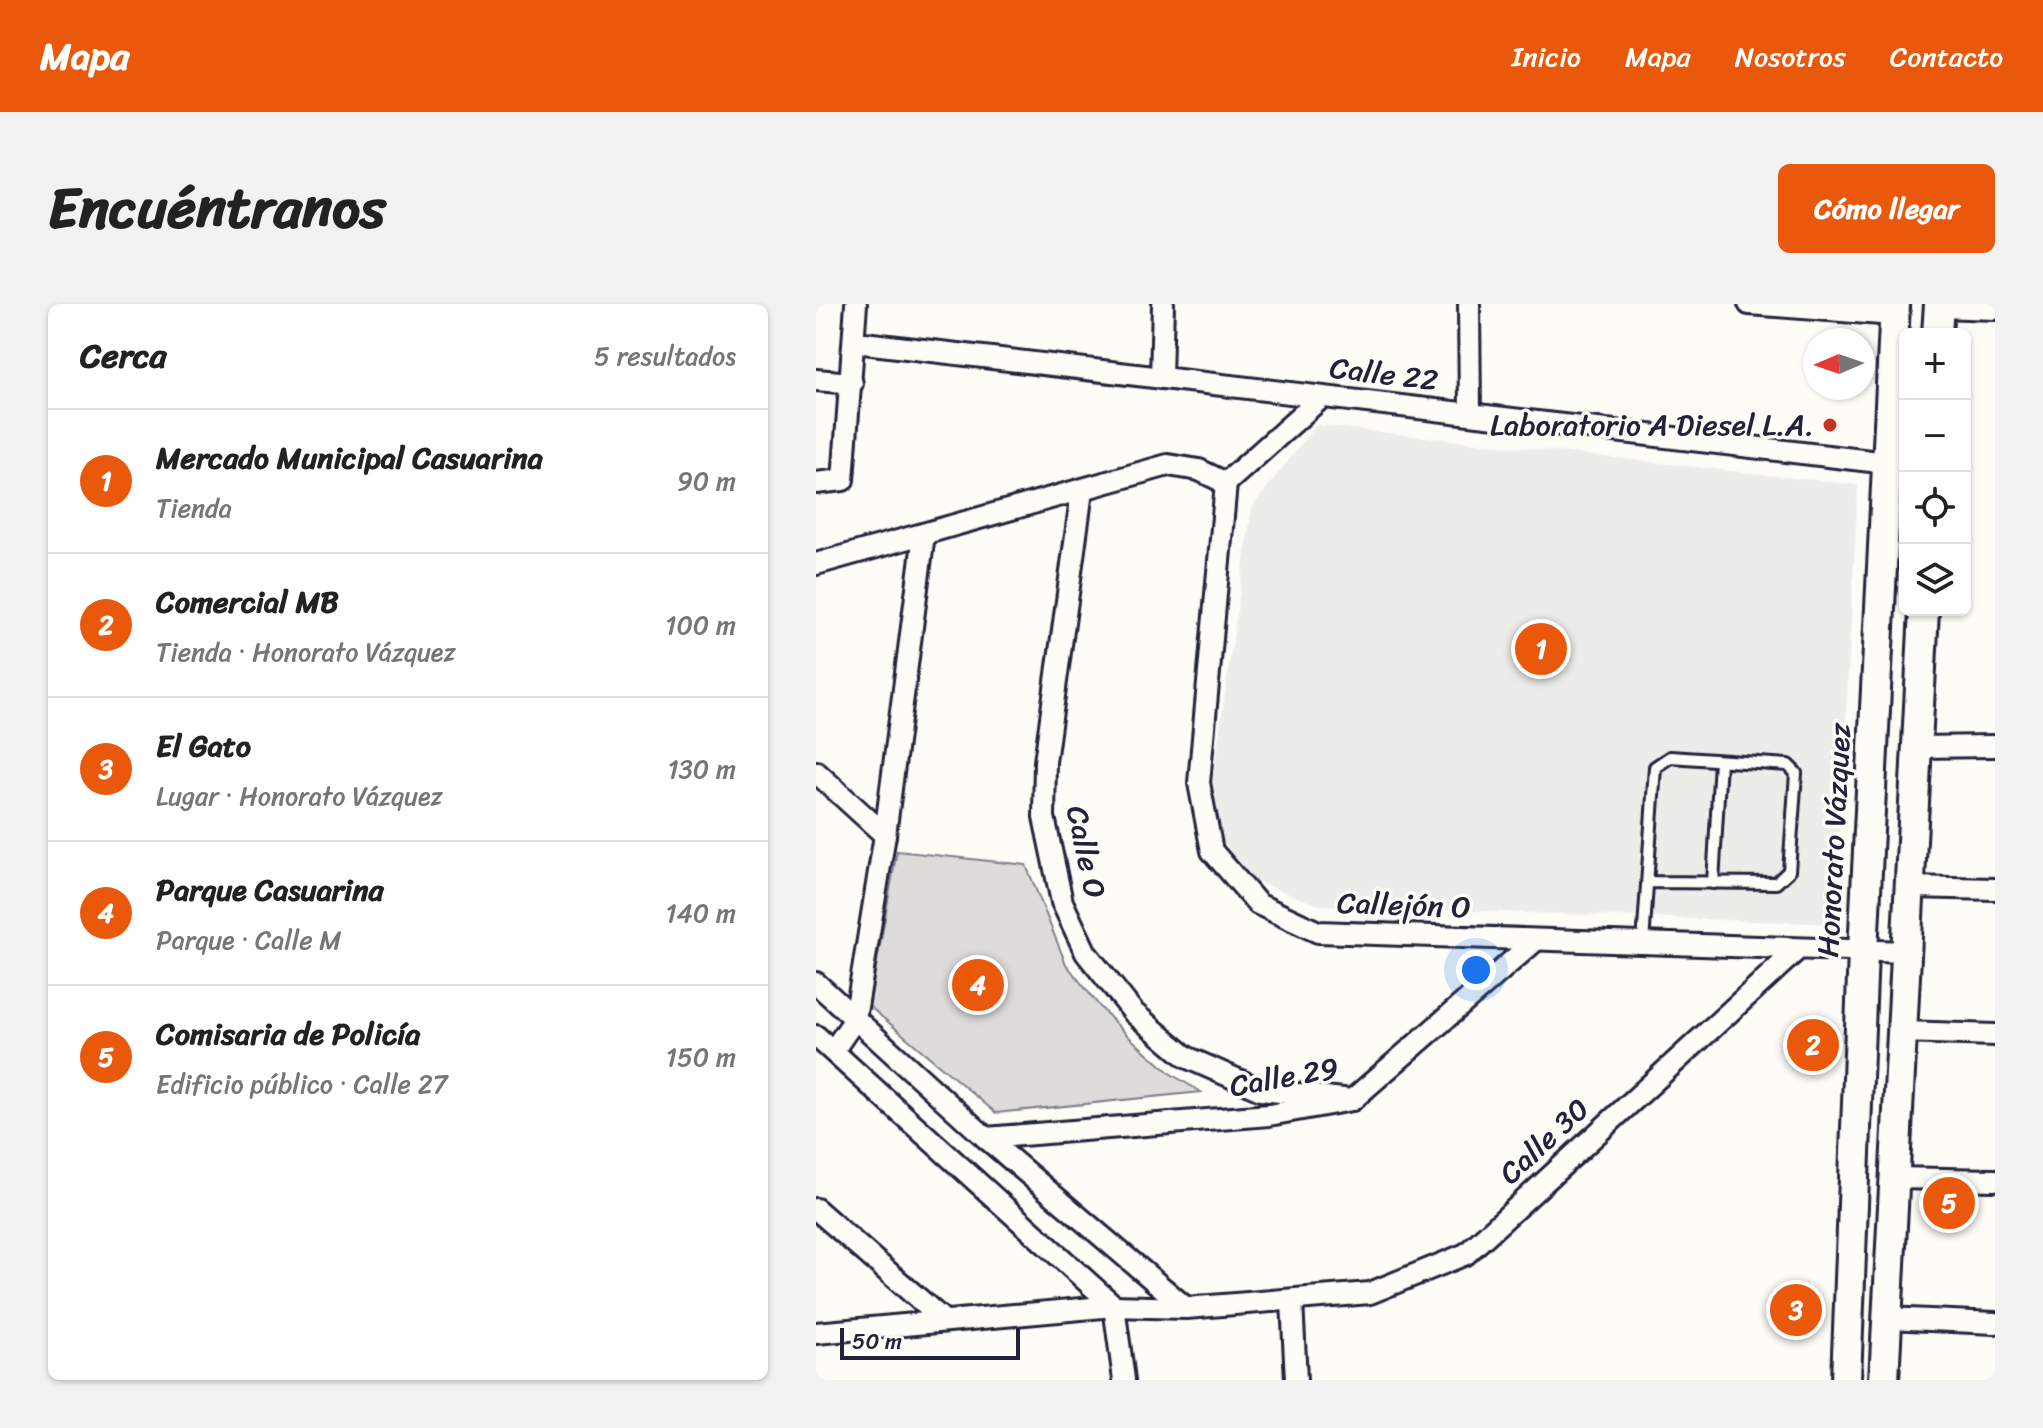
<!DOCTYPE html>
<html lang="es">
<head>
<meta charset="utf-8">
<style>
	:root { --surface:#fff; --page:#f2f2f2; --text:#222; --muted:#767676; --line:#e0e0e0; --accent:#ea580c }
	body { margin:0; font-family:Sriracha,sans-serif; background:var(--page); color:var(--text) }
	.controls { position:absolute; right:24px; top:24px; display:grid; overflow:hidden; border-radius:12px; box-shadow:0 2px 6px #0004 }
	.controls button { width:72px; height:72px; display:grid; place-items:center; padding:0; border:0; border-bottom:2px solid var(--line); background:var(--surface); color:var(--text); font:40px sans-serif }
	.compass { position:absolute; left:987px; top:24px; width:72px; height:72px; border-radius:50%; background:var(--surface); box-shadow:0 2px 6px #0004; rotate:268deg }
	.scale { position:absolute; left:24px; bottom:20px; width:180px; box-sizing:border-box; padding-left:8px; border:4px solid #22223b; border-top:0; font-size:22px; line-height:28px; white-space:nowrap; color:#22223b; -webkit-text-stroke:6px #fdfcf7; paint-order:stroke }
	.you { position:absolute; left:660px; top:666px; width:28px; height:28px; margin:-20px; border:6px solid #fff; border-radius:50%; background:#1a73e8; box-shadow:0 0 0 12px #1a73e833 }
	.badge { display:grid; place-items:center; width:52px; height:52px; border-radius:50%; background:var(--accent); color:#fff; font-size:26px; font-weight:700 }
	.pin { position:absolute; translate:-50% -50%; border:4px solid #fff; box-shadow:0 2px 8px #0006 }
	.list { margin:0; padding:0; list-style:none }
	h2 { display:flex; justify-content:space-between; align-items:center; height:104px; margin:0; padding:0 32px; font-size:34px }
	h2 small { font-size:26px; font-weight:400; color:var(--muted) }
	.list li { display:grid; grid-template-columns:52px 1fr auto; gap:24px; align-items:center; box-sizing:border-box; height:144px; padding:0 32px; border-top:2px solid var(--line) }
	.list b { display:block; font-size:30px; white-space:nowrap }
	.list p { margin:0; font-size:26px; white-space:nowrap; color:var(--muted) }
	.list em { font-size:26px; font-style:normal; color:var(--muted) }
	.icon { flex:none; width:44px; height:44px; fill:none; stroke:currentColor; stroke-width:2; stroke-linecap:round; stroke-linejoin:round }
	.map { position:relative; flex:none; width:1179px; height:1076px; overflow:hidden; border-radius:12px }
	header { display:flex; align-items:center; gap:48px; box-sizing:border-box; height:112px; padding:0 40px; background:var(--accent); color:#fff }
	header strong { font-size:38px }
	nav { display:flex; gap:44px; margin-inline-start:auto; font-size:28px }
	.intro { display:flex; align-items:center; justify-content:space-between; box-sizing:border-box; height:192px; padding:0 48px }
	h1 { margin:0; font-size:56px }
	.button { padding:20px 36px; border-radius:12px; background:var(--accent); color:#fff; font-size:28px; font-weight:700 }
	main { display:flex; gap:48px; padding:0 48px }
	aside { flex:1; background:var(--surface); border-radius:12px; box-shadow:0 2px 6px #0004 }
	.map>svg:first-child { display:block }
	.built { fill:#ecece9 }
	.green { fill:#dddcdb; stroke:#807f8b; stroke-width:2 }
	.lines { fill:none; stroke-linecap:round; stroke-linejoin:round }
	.lane-casing { stroke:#22223b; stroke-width:16 }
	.street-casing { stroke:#22223b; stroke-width:26 }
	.secondary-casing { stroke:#22223b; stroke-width:34 }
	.lane { stroke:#fdfcf7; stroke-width:10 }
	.street { stroke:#fdfcf7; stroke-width:20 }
	.secondary { stroke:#fdfcf7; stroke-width:28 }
	.poi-dot { fill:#c8321e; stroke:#fdfcf7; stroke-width:3 }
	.labels { text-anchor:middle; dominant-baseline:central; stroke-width:7; stroke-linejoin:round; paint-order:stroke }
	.street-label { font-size:30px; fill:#22223b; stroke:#fdfcf7 }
	.poi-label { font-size:30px; fill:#22223b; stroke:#fdfcf7; text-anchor:end }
</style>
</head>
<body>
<header>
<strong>Mapa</strong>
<nav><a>Inicio</a><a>Mapa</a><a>Nosotros</a><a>Contacto</a></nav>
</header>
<div class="intro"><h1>Encuéntranos</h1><a class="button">Cómo llegar</a></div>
<main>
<aside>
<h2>Cerca<small>5 resultados</small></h2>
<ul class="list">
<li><span class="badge">1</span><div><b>Mercado Municipal Casuarina</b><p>Tienda</p></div><em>90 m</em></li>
<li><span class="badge">2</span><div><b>Comercial MB</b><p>Tienda · Honorato Vázquez</p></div><em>100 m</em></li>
<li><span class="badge">3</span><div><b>El Gato</b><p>Lugar · Honorato Vázquez</p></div><em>130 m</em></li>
<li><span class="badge">4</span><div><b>Parque Casuarina</b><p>Parque · Calle M</p></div><em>140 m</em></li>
<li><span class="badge">5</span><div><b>Comisaria de Policía</b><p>Edificio público · Calle 27</p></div><em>150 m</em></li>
</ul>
</aside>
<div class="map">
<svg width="1179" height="1076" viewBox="0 0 1179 1076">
	<rect width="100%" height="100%" fill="#fdfcf7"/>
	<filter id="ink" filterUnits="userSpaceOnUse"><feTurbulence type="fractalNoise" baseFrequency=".0125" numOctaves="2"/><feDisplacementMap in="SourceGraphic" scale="16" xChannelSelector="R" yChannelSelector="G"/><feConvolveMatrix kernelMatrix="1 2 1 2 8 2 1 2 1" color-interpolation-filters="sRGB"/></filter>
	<g filter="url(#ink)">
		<polygon class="built" points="500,121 1042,181 1019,620 502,601 435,575 404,533 395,487 436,203"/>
		<polygon class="green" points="81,547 210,561 250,660 285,704 313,733 355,770 385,788 180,809 53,702"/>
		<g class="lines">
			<defs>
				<g id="lane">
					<polyline points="897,579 904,457"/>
					<polyline points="827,640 839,463 854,453 972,461 980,469 973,567 960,579 833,578"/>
				</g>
				<g id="street">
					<polyline points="653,0 654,110"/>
					<polyline points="933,0 1078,11"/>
					<polyline points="1123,3 1179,5"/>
					<polyline points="39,38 1089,161"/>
					<polyline points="345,74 347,0"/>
					<polyline points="0,76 36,79"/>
					<polyline points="0,179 27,176 40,0"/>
					<polyline points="410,179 383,479 396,547 442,600 502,628 1090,648"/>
					<polyline points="410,179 506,93"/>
					<polyline points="266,187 229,458 228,513 246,598 270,649 318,709 370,753 445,786 536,796"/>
					<polyline points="0,260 352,161 383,166 410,179"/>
					<polyline points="1102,443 1179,442"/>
					<polyline points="0,468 69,531"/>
					<polyline points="1094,583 1179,585"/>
					<polyline points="0,679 170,834 370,1004"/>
					<polyline points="1086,728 1179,731"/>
					<polyline points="0,732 298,1002 308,1076"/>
					<polyline points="17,747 39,715 69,531 108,230"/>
					<polyline points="170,834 453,811 536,796 720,636"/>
					<polyline points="1078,874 1179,876"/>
					<polyline points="0,905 127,1016"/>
					<polyline points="476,997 480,1076"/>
					<polyline points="1071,1014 1179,1019"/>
					<polyline points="0,1029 298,1002 370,1004 554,989 650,950 981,646"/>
				</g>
				<g id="secondary">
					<polyline points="1121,30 1123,0"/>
					<polyline points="1030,1076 1047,648 1079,0"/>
					<polyline points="1068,1076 1108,306"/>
				</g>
			</defs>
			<use href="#lane" class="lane-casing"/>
			<use href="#street" class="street-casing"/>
			<use href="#secondary" class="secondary-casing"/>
			<use href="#lane" class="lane"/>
			<use href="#street" class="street"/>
			<use href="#secondary" class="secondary"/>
		</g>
	</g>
	<circle class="poi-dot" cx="1014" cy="121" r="8"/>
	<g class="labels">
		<g class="street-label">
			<text transform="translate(568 70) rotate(7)">Calle 22</text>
			<text transform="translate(1018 536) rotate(-87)">Honorato Vázquez</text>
			<text transform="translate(270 548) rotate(78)">Calle O</text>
			<text transform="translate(588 601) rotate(2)">Callejón O</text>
			<text transform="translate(468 773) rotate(-10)">Calle 29</text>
			<text transform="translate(728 837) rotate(-43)">Calle 30</text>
		</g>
		<g class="poi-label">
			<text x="998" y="121">Laboratorio A Diesel L.A.</text>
		</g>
	</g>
</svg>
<div class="controls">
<button>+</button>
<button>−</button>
<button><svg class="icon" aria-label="locate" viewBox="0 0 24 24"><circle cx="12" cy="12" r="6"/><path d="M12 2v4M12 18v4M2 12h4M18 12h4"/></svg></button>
<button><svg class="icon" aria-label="layers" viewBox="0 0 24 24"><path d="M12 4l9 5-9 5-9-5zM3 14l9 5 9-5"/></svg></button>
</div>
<svg class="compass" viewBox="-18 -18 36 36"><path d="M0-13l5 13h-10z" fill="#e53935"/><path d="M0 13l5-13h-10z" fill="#767676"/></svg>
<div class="scale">50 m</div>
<div class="you"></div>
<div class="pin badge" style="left:725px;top:345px">1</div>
<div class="pin badge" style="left:997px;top:741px">2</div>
<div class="pin badge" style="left:980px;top:1006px">3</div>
<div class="pin badge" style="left:162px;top:681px">4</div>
<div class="pin badge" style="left:1133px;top:899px">5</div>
</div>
</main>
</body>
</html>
